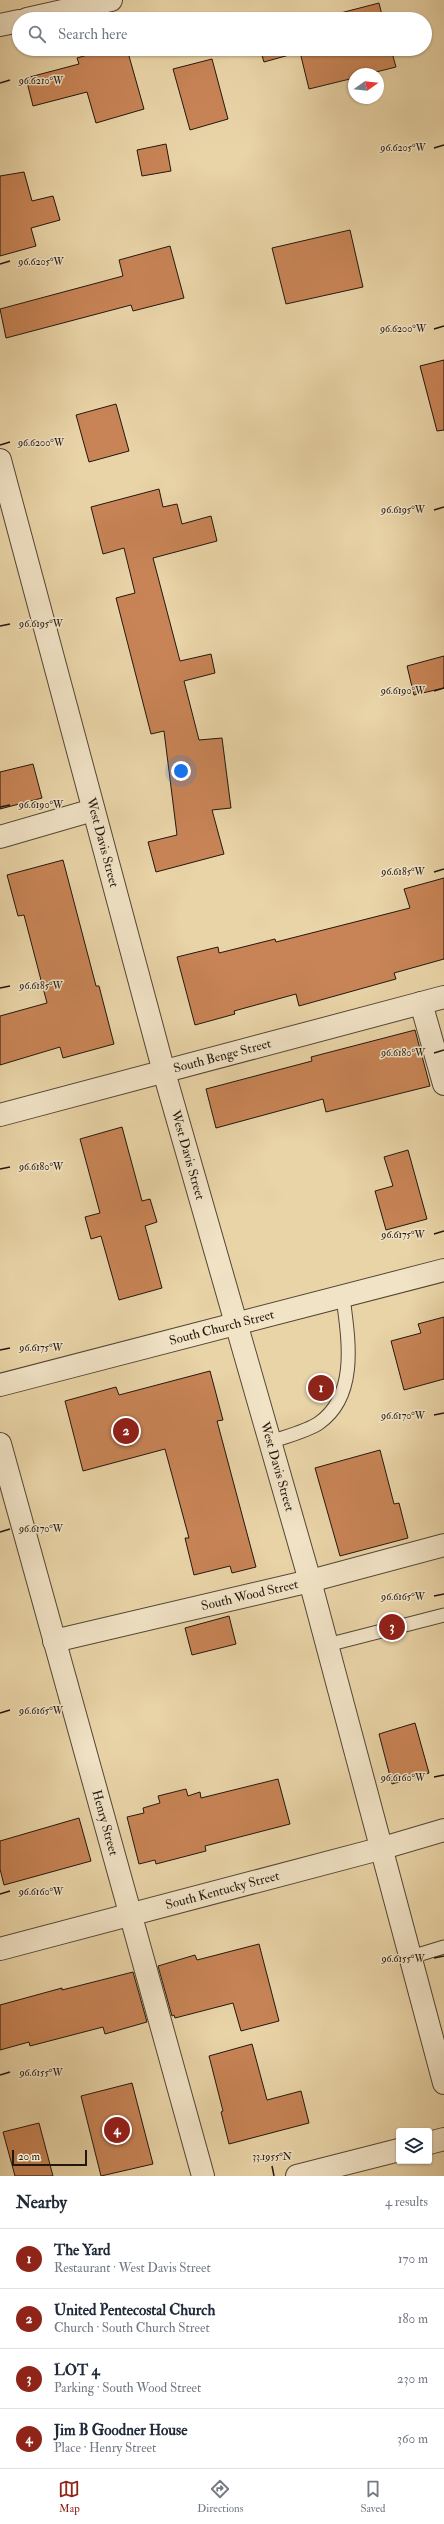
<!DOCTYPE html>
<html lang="en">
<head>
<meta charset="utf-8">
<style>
	:root { --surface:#fff; --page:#f2f2f3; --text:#1f2937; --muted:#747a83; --line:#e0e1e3; --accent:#8f2418 }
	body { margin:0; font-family:"IM FELL Double Pica",serif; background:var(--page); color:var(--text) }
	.controls { position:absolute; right:12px; bottom:12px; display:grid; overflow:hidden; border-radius:4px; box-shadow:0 1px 3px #0004 }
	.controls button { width:36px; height:36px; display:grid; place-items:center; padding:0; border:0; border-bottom:1px solid var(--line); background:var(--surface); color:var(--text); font:20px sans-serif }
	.compass { position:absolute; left:348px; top:68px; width:36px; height:36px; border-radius:50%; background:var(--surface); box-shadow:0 1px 3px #0004; rotate:75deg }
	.scale { position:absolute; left:12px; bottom:10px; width:75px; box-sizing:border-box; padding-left:4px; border:2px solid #21170f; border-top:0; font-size:11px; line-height:14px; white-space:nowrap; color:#21170f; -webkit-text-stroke:3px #f1e3c6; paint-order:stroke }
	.you { position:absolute; left:181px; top:771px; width:14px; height:14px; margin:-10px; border:3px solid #fff; border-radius:50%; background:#1a73e8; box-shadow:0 0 0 6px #1a73e833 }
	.badge { display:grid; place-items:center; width:26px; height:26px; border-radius:50%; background:var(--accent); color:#fff; font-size:13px; font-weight:700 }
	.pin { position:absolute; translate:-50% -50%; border:2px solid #fff; box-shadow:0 1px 4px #0006 }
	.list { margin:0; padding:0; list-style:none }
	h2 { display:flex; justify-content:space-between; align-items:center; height:52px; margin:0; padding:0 16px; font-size:17px }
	h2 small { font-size:13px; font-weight:400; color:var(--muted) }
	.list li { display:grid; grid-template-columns:26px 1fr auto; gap:12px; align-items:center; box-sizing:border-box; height:60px; padding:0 16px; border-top:1px solid var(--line) }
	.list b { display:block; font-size:15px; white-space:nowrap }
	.list p { margin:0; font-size:13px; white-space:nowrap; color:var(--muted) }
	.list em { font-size:13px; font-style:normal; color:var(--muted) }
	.icon { flex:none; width:22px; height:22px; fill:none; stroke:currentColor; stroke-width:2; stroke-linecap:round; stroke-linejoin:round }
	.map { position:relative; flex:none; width:444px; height:2176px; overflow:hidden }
	.search { position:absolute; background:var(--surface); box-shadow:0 1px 3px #0004; left:12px; right:12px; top:12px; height:44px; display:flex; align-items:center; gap:10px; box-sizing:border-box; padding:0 14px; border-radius:22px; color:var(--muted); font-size:15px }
	.sheet { height:292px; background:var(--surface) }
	nav { display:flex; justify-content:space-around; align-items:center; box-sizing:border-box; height:56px; border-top:1px solid var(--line); background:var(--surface); font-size:11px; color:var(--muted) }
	nav a { display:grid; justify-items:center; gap:2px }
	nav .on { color:var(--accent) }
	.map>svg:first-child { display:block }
	.building { fill:#c88456; stroke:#21170f }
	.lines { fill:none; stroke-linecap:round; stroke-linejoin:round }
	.service-casing { stroke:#534635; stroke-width:15 }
	.minor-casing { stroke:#534635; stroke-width:24 }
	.tertiary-casing { stroke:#534635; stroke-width:24 }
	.service { stroke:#f1e3c6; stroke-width:13 }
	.minor { stroke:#f1e3c6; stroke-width:22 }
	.tertiary { stroke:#f1e3c6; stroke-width:22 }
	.ticks { fill:none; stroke:#21170f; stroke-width:1.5 }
	.labels { text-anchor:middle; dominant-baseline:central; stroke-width:3; stroke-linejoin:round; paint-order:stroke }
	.street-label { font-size:13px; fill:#21170f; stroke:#f1e3c6 }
	.ticks-label { font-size:10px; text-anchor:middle; fill:#21170f; stroke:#f1e3c6; stroke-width:3; stroke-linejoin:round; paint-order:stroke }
</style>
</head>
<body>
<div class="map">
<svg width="444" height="2176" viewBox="0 0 444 2176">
	<rect width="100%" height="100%" fill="#e9d4a7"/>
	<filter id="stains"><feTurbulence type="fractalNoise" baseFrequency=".005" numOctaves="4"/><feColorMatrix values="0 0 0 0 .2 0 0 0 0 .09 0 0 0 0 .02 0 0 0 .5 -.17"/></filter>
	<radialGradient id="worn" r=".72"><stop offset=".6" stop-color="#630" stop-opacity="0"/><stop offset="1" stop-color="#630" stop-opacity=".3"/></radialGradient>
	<g class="building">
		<polygon points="379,3 383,19 319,19 325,17"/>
		<polygon points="108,49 127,49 144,109 96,123 87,92 33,106 26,78 79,64 77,58"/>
		<polygon points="260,49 391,49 396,67 368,74 354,74 354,78 309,89 300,52 264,62"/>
		<polygon points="212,59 228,119 190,130 173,69"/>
		<polygon points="166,144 171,171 142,176 137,150"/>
		<polygon points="24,172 32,201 53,196 60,220 31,228 36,246 0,256 0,176"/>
		<polygon points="350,230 363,287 286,304 272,248"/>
		<polygon points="170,246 184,298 133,311 131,305 6,338 0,309 123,276 119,260"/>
		<polygon points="444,360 444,430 437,431 420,366"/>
		<polygon points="116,404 129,451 89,462 76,415"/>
		<polygon points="159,489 163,507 177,504 182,524 211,516 217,541 153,558 180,661 211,654 215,673 184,681 199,740 222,738 231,808 212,810 224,854 156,872 148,842 177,835 164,731 151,734 116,598 135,593 124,548 103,554 91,507"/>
		<polygon points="444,656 444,688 414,695 407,666"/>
		<polygon points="33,764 42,798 0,809 0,772"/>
		<polygon points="63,860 96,986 99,986 114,1044 63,1058 60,1047 0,1065 0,1016 47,1003 24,915 18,916 7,875"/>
		<polygon points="444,878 444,959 394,973 396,979 299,1006 296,994 234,1011 235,1014 195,1025 177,957 218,947 219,953 275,939 276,942 410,908 404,889"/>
		<polygon points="415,1030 430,1086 326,1112 323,1099 216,1128 206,1089 312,1061 311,1057"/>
		<polygon points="122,1127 142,1201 150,1199 157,1222 145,1226 162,1288 119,1300 101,1236 91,1239 85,1217 100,1213 80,1139"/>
		<polygon points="408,1150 427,1219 386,1230 375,1191 393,1186 384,1157"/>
		<polygon points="444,1317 444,1379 404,1390 391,1341 421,1333 418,1324"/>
		<polygon points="210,1371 223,1420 217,1421 256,1567 232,1573 230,1566 194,1575 185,1538 189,1538 165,1449 83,1471 65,1401 116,1387 119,1395"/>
		<polygon points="380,1450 394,1504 399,1503 408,1538 340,1556 315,1468"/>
		<polygon points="229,1616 236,1644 192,1655 185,1628"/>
		<polygon points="415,1723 429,1773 392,1784 379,1734"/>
		<polygon points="278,1779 290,1824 205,1846 206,1851 156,1864 155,1860 139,1864 127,1817 144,1813 143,1808 160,1803 158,1796 186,1789 188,1796 200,1792 201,1798"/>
		<polygon points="79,1818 91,1861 4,1885 0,1869 0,1841"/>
		<polygon points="259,1944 279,2021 241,2031 233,2003 175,2018 174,2015 172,2016 158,1966 195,1955 197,1960"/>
		<polygon points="133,1972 147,2022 105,2034 103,2027 30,2046 29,2042 0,2050 0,2005 62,1988 62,1990"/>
		<polygon points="252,2044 267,2100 301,2091 309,2123 229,2144 221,2112 223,2111 209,2056"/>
		<polygon points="132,2083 153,2164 101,2176 81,2096"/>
		<polygon points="39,2123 53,2176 15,2176 3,2132"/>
	</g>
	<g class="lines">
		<defs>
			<g id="service">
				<path d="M270,1442C284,1437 308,1431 319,1423C359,1395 348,1337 343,1297"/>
				<polyline points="327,1645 444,1615"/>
				<polyline points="411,1957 444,1947"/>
			</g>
			<g id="minor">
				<polyline points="27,19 111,0"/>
				<polyline points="0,25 19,21"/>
				<path id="s1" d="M0,460L164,1072L310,1581L444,2083"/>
				<polyline points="0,837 93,810"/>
				<polyline points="421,1003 444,1084"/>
				<path id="s2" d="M0,1115L444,997"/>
				<path id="s3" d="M0,1385L444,1270"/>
				<path id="s4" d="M0,1444L203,2176"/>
				<path id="s5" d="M54,1641L310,1581L444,1545"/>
				<path id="s6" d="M0,1949L383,1848"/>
			</g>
			<g id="tertiary">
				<polyline points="383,1848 444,1830"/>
				<polyline points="429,2143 444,2139"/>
				<polyline points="297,2176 399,2150"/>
			</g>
		</defs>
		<use href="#service" class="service-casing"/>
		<use href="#minor" class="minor-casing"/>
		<use href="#tertiary" class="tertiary-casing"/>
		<use href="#service" class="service"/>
		<use href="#minor" class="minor"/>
		<use href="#tertiary" class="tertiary"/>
	</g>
	<path class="ticks" d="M0,83L10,80M434,148L444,145M0,264L10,261M434,329L444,326M0,445L10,442M434,510L444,507M0,626L10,624M434,691L444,688M0,807L10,805M434,872L444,869M0,988L10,986M434,1053L444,1050M0,1169L10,1167M434,1234L444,1231M0,1350L10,1348M434,1415L444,1413M0,1532L10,1529M434,1596L444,1594M0,1713L10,1710M434,1777L444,1775M0,1894L10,1891M434,1958L444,1956M0,2075L10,2072M272,2166L274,2176"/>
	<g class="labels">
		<g class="street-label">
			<text stroke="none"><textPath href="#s1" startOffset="396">West Davis Street</textPath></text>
			<text stroke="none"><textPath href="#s2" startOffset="230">South Benge Street</textPath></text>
			<text stroke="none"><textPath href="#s1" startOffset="720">West Davis Street</textPath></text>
			<text stroke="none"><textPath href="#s3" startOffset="229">South Church Street</textPath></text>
			<text stroke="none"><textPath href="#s1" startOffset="1044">West Davis Street</textPath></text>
			<text stroke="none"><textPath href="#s5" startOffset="201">South Wood Street</textPath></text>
			<text stroke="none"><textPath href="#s4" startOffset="393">Henry Street</textPath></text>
			<text stroke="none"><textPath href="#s6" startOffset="230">South Kentucky Street</textPath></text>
		</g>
	</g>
	<g class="ticks-label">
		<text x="41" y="84">96.6210°W</text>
		<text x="403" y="151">96.6205°W</text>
		<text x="41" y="265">96.6205°W</text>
		<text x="403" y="332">96.6200°W</text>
		<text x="41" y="446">96.6200°W</text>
		<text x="403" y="513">96.6195°W</text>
		<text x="41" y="627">96.6195°W</text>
		<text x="403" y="694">96.6190°W</text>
		<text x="41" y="808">96.6190°W</text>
		<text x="403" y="875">96.6185°W</text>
		<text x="41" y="989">96.6185°W</text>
		<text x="403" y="1056">96.6180°W</text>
		<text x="41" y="1170">96.6180°W</text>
		<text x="403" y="1238">96.6175°W</text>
		<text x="41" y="1351">96.6175°W</text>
		<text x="403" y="1419">96.6170°W</text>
		<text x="41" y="1532">96.6170°W</text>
		<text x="403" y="1600">96.6165°W</text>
		<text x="41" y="1714">96.6165°W</text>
		<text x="403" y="1781">96.6160°W</text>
		<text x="41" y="1895">96.6160°W</text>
		<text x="403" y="1962">96.6155°W</text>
		<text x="41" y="2076">96.6155°W</text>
		<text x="272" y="2160">33.1955°N</text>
	</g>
	<rect width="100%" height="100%" filter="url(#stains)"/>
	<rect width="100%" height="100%" fill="url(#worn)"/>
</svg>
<div class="controls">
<button><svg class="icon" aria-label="layers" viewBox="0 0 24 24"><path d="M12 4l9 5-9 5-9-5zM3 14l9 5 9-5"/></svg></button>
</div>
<svg class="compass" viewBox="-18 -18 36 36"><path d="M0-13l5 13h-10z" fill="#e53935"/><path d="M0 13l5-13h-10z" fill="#747a83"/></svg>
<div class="scale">20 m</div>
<div class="you"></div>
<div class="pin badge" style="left:321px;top:1388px">1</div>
<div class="pin badge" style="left:126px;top:1431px">2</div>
<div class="pin badge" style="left:392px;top:1627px">3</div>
<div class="pin badge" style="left:117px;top:2130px">4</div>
<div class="search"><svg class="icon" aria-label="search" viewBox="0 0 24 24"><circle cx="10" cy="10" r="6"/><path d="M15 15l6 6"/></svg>Search here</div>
</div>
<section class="sheet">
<h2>Nearby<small>4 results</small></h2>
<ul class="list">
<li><span class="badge">1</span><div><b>The Yard</b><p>Restaurant · West Davis Street</p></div><em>170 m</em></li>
<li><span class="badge">2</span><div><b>United Pentecostal Church</b><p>Church · South Church Street</p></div><em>180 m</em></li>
<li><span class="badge">3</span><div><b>LOT 4</b><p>Parking · South Wood Street</p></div><em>230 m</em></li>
<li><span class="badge">4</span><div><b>Jim B Goodner House</b><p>Place · Henry Street</p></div><em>360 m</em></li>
</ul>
</section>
<nav>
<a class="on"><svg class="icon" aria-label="map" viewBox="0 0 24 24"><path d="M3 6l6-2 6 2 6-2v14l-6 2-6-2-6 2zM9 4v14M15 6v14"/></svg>Map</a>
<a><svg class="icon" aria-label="directions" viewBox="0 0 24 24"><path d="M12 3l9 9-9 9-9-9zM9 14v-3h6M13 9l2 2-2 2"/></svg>Directions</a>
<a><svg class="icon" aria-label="saved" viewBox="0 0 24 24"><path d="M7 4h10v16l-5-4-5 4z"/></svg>Saved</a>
</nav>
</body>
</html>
